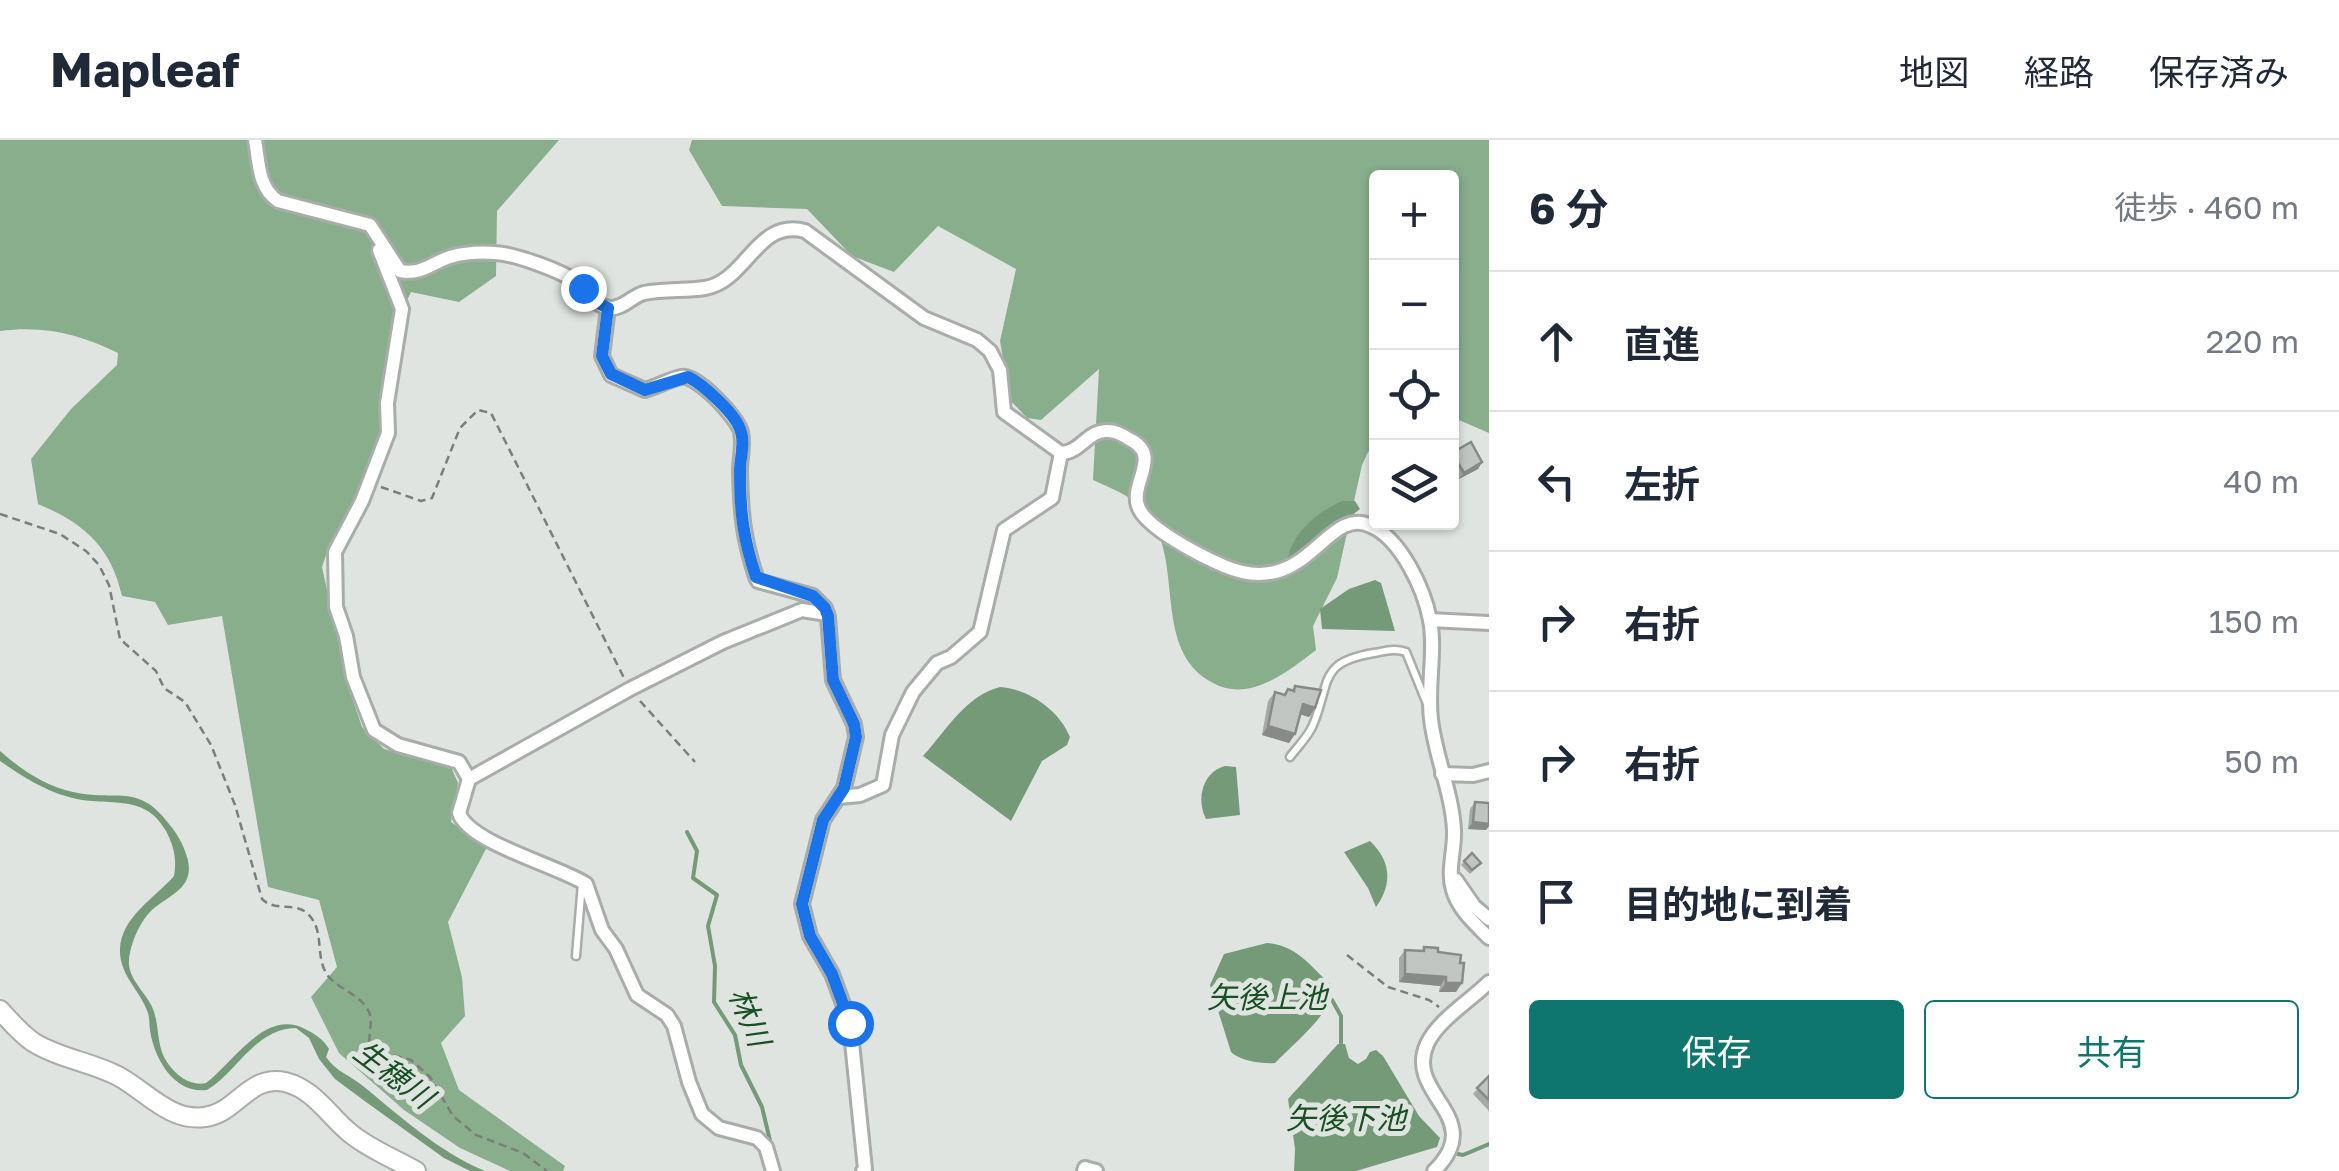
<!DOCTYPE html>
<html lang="ja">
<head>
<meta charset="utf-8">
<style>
	:root { --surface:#fff; --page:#f2f2f3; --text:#1f2937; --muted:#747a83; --line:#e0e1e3; --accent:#0f766e }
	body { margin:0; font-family:"Golos Text","Noto Sans JP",sans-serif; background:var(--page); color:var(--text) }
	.controls { position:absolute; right:30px; top:30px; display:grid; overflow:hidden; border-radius:10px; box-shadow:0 2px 8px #0004 }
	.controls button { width:90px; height:90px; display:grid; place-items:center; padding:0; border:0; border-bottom:2px solid var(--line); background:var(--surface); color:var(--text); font:50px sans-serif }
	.stop { position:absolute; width:30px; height:30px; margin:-22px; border:8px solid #1a73e8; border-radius:50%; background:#fff }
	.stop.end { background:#1a73e8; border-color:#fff; box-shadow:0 2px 10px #0008 }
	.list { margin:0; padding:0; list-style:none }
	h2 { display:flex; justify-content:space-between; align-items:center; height:130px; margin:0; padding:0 40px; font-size:42px }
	h2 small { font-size:32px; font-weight:400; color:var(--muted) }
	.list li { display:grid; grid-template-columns:65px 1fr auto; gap:30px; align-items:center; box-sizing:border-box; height:140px; padding:0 40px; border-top:2px solid var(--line) }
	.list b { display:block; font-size:38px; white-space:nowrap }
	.list em { font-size:32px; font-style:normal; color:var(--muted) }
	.actions { display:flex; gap:20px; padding:30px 40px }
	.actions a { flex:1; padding:22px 0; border:2px solid var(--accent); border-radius:10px; text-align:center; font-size:35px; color:var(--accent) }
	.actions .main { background:var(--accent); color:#fff }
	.icon { flex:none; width:55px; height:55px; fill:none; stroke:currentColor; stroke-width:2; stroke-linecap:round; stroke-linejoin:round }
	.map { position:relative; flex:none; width:1489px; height:1031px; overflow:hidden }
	header { display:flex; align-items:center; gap:60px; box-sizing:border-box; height:140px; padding:0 50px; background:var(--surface); border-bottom:2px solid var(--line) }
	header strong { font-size:48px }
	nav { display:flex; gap:55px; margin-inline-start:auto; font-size:35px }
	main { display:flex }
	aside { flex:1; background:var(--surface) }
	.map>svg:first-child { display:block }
	.forest { fill:#89ae8c }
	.water { fill:#749a78 }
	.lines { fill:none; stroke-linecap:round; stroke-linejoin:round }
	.stream { stroke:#749a78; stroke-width:4 }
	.service-casing { stroke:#a9ada9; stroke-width:11 }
	.minor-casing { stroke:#a9ada9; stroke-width:18 }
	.secondary-casing { stroke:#a9ada9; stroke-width:22 }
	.path { stroke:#7b7e7b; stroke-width:2.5; stroke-dasharray:8 5; stroke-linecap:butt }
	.service { stroke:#fff; stroke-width:6 }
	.minor { stroke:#fff; stroke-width:12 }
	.secondary { stroke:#fff; stroke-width:18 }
	.wall { fill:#a6a9a6 }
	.shaded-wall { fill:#878a87 }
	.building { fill:#c1c5c1; stroke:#878a87; stroke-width:2.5 }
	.route { stroke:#1a73e8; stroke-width:12 }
	.labels { text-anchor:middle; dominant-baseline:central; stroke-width:10; stroke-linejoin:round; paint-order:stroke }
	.water-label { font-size:30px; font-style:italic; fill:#175023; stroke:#e0e4e0 }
</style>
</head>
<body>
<header>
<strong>Mapleaf</strong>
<nav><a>地図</a><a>経路</a><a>保存済み</a></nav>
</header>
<main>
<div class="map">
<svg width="1489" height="1031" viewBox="0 0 1489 1031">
	<rect width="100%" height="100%" fill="#e0e4e0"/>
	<g class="forest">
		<path d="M0,0H559L497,71L496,136L459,162L411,152L390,196L380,256L382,296L357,358L330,403L322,427L347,543L362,587L384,609L451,627L458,643L451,682L487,707L448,782L462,837L465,876L441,903L459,950L565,1026L563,1031H510L460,1008L404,970L339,913L311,857L337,827L319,760L268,747L222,476L168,485L155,462L122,456C111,407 84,383 38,364L31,319L71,269L117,225L118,213C80,194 43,185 0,191Z"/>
		<path d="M692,0H1489V293L1452,277V38H1376V305L1368,312L1362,325L1337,438L1313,486L1316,510C1287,532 1250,563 1213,543C1152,511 1184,427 1150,377C1137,358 1113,349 1093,340L1099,229L1041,280L1027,278L1010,260L1000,201L1016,129L938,86L894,132L852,116L807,69L722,66L689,10Z"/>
	</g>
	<g class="water">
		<path d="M1342,361H1355L1360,369L1295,420L1287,421C1292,393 1317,372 1342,361Z"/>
		<polygon points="1375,440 1381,443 1395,491 1322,489 1320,469 1349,449"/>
		<path d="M1000,547C1029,549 1059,570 1070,597L1067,605L1042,621L1011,681L923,616C946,591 965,556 1000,547Z"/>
		<path d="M0,611C22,630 43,645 73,652C115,662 138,642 169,684C177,693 184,706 187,717C196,747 171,754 153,769C140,780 128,808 129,825C131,843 149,855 154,872C159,887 157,902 164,917C172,932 188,947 206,943C233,923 265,868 305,889C315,894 323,899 329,909L326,917C335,931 351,936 363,946C401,977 439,1012 485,1031H470L444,1018L366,962L335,939L319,919L309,898L296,888C254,889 238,932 207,950C176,954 157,923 151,896C149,888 150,880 148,873C140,850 119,835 120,809C121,777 156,757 174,736C177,719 174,706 166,691C144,651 105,668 69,657C43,650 22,636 0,621Z"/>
		<path d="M1225,626L1236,627L1240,675L1206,679C1196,660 1202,632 1225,626Z"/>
		<path d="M1370,701C1391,721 1393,744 1376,767L1368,748L1344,712Z"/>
		<path d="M1267,803C1300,806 1310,828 1333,846C1336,870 1292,905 1275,923C1262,924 1240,921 1231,912L1210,845L1224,814Z"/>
		<polygon points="1338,904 1345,904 1349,918 1358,924 1366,919 1370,912 1376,910 1383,916 1419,976 1440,998 1437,1007 1356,1031 1294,1031 1295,1009 1288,959"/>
	</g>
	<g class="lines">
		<g class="stream">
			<polyline points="687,692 697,711 693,738 717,755 708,786 715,826 714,862 735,895 741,925 762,967 771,1005"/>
			<polyline points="1332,860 1341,876 1341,903"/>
			<polyline points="1458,1014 1463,1015 1489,1004"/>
		</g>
		<defs>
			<g id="service">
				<path d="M1290,617C1298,606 1308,597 1313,585C1331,542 1318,522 1374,513C1386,511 1395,508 1406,512L1427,564"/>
				<polyline points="576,816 582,743"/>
			</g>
			<g id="minor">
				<path d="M255,0C259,22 258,48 278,61L370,85L400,131C422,135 431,123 450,117C464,113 481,112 495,113C516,114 565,132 581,145C591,153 594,166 610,168C623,169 632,156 644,153C664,149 685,151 705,148C747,141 757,78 805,91L924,178L977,200L990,211L1000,230L1004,272L1061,313C1080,313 1089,289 1108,291C1115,291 1123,295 1129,299C1163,315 1130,342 1138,366C1145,388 1203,417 1224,426C1308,462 1325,364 1371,386C1401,399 1424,449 1430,480C1436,511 1427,546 1431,579C1435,616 1452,652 1454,690C1455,710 1447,731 1453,750C1458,769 1476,785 1489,798"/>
				<path d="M379,110L402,169L387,263L388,293L362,361L335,412L336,467L346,496L353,537L374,590L398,605L459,622L469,639L459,673C469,703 556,725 586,744L602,790L616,809L637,855L667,875L674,886L689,942L702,974L719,988L757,998L766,1007L773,1031"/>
				<path d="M608,168L602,216L611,235L645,250C657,247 670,239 681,237C697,234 738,278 741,292C744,305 740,318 740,331C741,374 743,397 756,437L758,441L813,456L825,468L828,477L833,540L854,584L856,597L844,648L823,680L802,764L810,796L832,834L850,883L865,1029L863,1031"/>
				<polyline points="1430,480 1489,483"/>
				<polyline points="1442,634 1473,635 1489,631"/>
				<polyline points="469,639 630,549 723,502 802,470 827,474"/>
				<polyline points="839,657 860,655 883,645 892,595 913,552 937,523 951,517 980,492 1004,390 1052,358 1061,313"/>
				<polyline points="1456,740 1474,766 1489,779"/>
				<polyline points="1084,1031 1085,1028 1096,1031"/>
				<path d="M1434,1031C1489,977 1404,955 1427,904C1438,880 1470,861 1489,842"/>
			</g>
			<path id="secondary" d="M0,870C10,881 20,893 33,902C58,918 91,922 118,936C146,951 170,982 205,977C237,973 249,934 285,942C314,949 329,976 350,993C369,1009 395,1019 416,1031"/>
		</defs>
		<use href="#service" class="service-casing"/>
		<use href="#minor" class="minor-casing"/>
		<use href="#secondary" class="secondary-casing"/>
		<g class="path">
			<polyline points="381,347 421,361 432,358 460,288 478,270 491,273 624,538"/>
			<path d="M0,374L60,394L86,411L99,425L109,445L120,499L156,531L164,548L185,562L211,605L235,665L262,759C275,772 294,762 307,773C325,789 315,814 326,833C336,849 359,853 368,870C375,882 366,896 371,909L411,920L430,937L453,976L476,995L523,1013L547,1031"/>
			<polyline points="640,561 695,622"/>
			<polyline points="1347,815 1388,847 1429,860 1439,867"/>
		</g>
		<use href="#service" class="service"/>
		<use href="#minor" class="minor"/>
		<use href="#secondary" class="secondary"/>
	</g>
	<g class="wall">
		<polygon points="1452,313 1482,322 1478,329 1459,339 1452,328"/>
		<polygon points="1295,546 1315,568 1309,577 1300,574 1295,594 1289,603 1262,595 1268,561 1275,552 1284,555 1288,549 1292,550"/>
		<polygon points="1475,662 1489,663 1489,686 1486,690 1468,689 1470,669"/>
		<polygon points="1464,721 1478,726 1470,734 1461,725"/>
		<polygon points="1424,807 1460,823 1456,852 1439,852 1440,846 1399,842 1399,818 1405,810 1421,811"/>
		<polygon points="1489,936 1489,971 1473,954"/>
	</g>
	<g class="shaded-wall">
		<polygon points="1482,322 1478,329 1459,339 1464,333"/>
		<polygon points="1303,564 1315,568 1309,577 1296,573"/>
		<polygon points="1268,586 1295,594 1289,603 1262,595"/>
		<polygon points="1473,682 1489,684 1489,686 1486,690 1468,689"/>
		<polygon points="1405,834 1446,837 1440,846 1399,842"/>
		<polygon points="1446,843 1462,843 1456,852 1439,852"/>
	</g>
	<g class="building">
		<polygon points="1471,302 1482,322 1464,333 1452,313"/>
		<polygon points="1295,546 1321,550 1315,568 1303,564 1295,594 1268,586 1275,552 1285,555 1288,549 1294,551"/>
		<polygon points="1475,662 1489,663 1489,684 1473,682"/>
		<polygon points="1472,713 1481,723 1472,730 1464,721"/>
		<polygon points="1424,807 1438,808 1438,812 1461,815 1460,823 1464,823 1462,843 1446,843 1446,837 1405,834 1405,810 1424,811"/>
		<polygon points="1489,936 1489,960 1477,948"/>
	</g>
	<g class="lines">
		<path class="route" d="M583,148L592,160L608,168L602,216L611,234L645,250L688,237C703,244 737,275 741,292C745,304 740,318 740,330C740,372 743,398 756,437L813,456L825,468L828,476L833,540L854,584L856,597L844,648L823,680L802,764L810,796L832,834L850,883"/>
	</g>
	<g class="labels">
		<g class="water-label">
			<text x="1267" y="857">矢後上池</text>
			<text transform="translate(750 877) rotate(68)">林川</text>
			<text transform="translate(394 934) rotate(37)">生穂川</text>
			<text x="1346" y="978">矢後下池</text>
		</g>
	</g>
</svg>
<div class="controls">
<button>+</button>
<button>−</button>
<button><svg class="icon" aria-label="locate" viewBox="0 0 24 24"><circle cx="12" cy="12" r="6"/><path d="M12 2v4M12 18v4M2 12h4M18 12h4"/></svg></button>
<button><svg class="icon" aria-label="layers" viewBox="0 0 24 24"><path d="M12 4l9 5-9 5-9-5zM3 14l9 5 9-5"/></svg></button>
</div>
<div class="stop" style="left:850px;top:883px"></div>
<div class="stop end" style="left:583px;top:148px"></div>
</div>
<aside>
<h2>6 分<small>徒歩 · 460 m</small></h2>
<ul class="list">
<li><svg class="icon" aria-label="ahead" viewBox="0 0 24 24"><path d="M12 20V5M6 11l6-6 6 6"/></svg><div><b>直進</b></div><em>220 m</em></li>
<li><svg class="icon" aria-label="left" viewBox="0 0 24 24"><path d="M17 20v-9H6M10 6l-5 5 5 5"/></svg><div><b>左折</b></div><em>40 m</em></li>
<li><svg class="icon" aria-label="right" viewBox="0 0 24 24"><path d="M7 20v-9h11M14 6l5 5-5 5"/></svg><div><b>右折</b></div><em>150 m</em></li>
<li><svg class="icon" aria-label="right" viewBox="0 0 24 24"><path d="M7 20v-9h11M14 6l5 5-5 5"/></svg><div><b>右折</b></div><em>50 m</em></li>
<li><svg class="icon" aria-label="arrive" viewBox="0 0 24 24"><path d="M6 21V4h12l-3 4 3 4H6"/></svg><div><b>目的地に到着</b></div></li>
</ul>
<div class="actions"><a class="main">保存</a><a>共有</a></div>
</aside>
</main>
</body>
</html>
